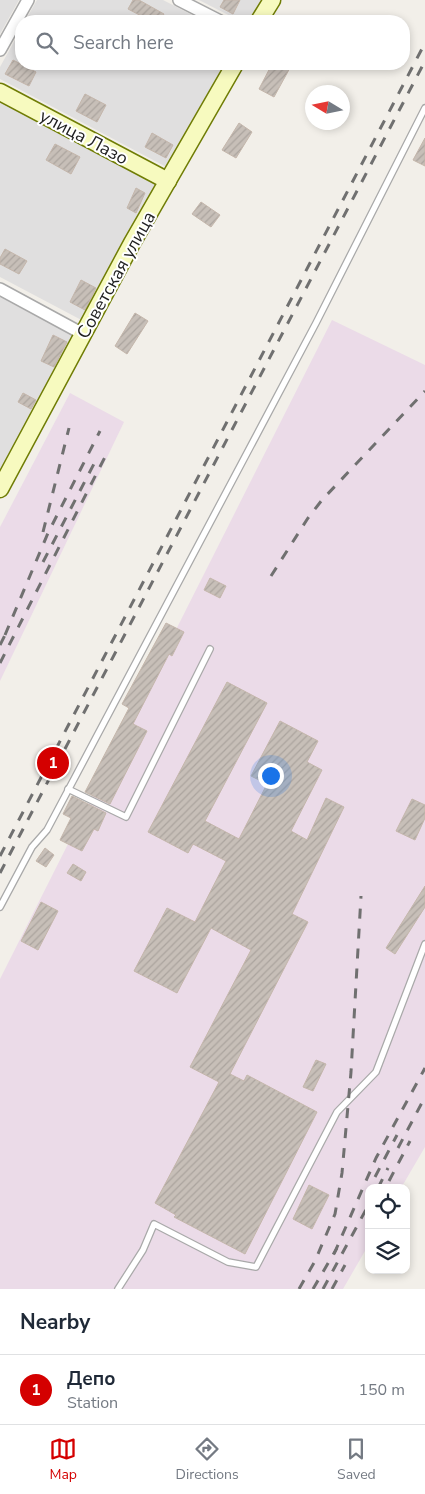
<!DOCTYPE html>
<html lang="en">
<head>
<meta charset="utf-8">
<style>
	:root { --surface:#fff; --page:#f2f2f3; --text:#1f2937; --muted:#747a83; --line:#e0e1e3; --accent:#d40000 }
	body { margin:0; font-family:"Nunito Sans",sans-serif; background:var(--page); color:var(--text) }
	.controls { position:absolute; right:15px; bottom:15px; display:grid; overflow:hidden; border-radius:10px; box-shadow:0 2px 8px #0003 }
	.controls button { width:45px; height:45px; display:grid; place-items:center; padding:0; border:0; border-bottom:1px solid var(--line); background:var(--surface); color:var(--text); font:25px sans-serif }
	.compass { position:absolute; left:305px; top:85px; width:45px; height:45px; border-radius:50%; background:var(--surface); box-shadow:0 2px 8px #0003; rotate:280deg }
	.you { position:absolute; left:270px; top:775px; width:18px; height:18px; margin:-12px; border:4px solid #fff; border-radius:50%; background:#1a73e8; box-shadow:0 0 0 8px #1a73e833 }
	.badge { display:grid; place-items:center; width:32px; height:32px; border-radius:50%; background:var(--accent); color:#fff; font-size:16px; font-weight:700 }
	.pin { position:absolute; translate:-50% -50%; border:2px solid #fff; box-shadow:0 1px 5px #0006 }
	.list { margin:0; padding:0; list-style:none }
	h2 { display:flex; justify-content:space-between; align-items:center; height:65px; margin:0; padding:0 20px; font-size:21px }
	h2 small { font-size:16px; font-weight:400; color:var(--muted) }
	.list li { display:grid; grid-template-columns:32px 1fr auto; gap:15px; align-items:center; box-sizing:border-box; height:70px; padding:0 20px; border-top:1px solid var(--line) }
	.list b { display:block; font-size:19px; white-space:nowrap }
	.list p { margin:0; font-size:16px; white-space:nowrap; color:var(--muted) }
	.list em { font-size:16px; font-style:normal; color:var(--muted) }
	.icon { flex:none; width:28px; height:28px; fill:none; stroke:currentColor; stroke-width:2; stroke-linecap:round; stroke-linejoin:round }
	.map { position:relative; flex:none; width:425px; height:1289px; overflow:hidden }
	.search { position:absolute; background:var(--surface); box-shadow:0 2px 8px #0003; left:15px; right:15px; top:15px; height:55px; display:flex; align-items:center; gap:12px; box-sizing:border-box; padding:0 18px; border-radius:20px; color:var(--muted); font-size:19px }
	.sheet { height:135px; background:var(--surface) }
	nav { display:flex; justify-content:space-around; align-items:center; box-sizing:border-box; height:70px; border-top:1px solid var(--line); background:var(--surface); font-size:14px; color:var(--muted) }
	nav a { display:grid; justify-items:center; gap:2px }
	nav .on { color:var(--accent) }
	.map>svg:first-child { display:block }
	.residential { fill:#e0dfdf }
	.industrial { fill:#ebdbe8 }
	.building { fill:url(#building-hatch); stroke:#c4b6ab }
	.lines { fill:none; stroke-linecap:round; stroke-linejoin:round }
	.lane-casing { stroke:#a9a9a9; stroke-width:8 }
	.street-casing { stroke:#a9a9a9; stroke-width:14 }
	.secondary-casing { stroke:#707d05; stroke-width:19 }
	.lane { stroke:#fff; stroke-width:5.5 }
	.street { stroke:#fff; stroke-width:11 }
	.secondary { stroke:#f7fabf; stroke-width:16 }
	.rail { stroke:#707070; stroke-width:3; stroke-dasharray:10 10; stroke-linecap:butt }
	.labels { text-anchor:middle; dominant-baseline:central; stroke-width:4; stroke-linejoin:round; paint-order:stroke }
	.street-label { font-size:18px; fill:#222; stroke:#fff }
</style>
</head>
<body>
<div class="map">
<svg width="425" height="1289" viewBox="0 0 425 1289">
	<defs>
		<pattern id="building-hatch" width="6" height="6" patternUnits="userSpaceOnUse" patternTransform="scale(1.25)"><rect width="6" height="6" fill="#c7bfb8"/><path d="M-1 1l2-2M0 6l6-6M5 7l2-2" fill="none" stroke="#aba49e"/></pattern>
	</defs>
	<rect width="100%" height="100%" fill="#f2efe9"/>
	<g class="residential">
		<polygon points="0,0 19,0 0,34"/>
		<polygon points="37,0 163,0 204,21 25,21"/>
		<polygon points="199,0 273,0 257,21 240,21"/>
		<polygon points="21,29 21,64 232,64 172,170 0,79 0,67"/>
		<polygon points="0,97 164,184 89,324 0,277"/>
		<polygon points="0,296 81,338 0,488"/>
	</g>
	<g class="industrial">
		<polygon points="332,320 425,365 425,1147 401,1188 369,1188 369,1244 343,1289 0,1289 0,979"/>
		<polygon points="70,393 124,422 0,681 0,527"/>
	</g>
	<g class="building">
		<polygon points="133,0 139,0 164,14 160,21 151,21 128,9"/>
		<polygon points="224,0 240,0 233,14 220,7"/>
		<polygon points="13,60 36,72 29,86 5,74"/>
		<polygon points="272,64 287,64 291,66 274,97 259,89"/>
		<polygon points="85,94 106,105 97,122 76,111"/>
		<polygon points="239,123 252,132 236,158 222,150"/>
		<polygon points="152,133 173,145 166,158 145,147"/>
		<polygon points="425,138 425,166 413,160"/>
		<polygon points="55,144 80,157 71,174 46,160"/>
		<polygon points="136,188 145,193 136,213 127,208"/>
		<polygon points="201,202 220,215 211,227 192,214"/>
		<polygon points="5,249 27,261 19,274 0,264 0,258"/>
		<polygon points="81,280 96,288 85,310 70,302"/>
		<polygon points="135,313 148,321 127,354 115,346"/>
		<polygon points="53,335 67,342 54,367 41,361"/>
		<polygon points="23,393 36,400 31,409 18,402"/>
		<polygon points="210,578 226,586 220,598 204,590"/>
		<polygon points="166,623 184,632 172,656 169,654 133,724 147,731 110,804 85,792 129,708 122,704"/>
		<polygon points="227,682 267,703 205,821 239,839 267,784 251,776 280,721 318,741 307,762 322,770 291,831 307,840 326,798 344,807 292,914 308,922 230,1074 244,1081 247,1075 317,1112 245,1254 174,1217 176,1215 155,1203 219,1082 190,1067 251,950 211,928 177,993 134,971 167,908 195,922 226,861 193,844 188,853 148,832"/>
		<polygon points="72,796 106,813 98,831 94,829 82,851 60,840 71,818 63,814"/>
		<polygon points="412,799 425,805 425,818 415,840 396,831"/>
		<polygon points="45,848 54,855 46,867 36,861"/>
		<polygon points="73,864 86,872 81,881 67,873"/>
		<polygon points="425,886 425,907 395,954 386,948"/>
		<polygon points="41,902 58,911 38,950 21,941"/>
		<polygon points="316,1060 326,1064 313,1091 303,1087"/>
		<polygon points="309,1185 329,1195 312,1229 293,1219"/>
	</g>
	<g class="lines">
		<defs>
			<g id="lane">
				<polyline points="68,789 126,817 210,649"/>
				<polyline points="0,907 32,847 47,830 316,323 425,108"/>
				<polyline points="118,1289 143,1250 154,1224 228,1262 256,1267 337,1112 376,1072 425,944"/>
			</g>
			<g id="street">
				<polyline points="179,0 220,21"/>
				<polyline points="0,50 28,0"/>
				<polyline points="0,289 83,334"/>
			</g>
			<g id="secondary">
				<polyline points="259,21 272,0"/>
				<polyline points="0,92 168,181"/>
				<polyline points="0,489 132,243 235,64"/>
			</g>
		</defs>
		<use href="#lane" class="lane-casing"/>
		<use href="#street" class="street-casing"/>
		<use href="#secondary" class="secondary-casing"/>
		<use href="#lane" class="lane"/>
		<use href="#street" class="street"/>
		<use href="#secondary" class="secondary"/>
		<g class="rail">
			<polyline points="43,532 69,428"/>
			<polyline points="43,562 97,458"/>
			<polyline points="271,576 308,518 322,500 425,391"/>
			<polyline points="5,635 48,533 100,431"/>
			<polyline points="0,645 8,629"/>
			<polyline points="0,663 107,453"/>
			<polyline points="0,856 425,43"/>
			<polyline points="0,873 425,61"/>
			<polyline points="398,1148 425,1097"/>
			<polyline points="375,1177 397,1135"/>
			<polyline points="389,1181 410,1141"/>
			<polyline points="378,1188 388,1168"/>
			<polyline points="334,1254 376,1158 425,1068"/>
			<polyline points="299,1289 315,1261 335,1214 342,1173 351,1072 361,896"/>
			<polyline points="313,1289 337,1248"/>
			<polyline points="323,1289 369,1204"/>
			<polyline points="332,1289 345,1265"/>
		</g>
	</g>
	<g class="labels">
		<g class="street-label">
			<text transform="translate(84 137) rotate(28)">улица Лазо</text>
			<text transform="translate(116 275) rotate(-61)">Советская улица</text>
		</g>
	</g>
</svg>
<div class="controls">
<button><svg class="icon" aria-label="locate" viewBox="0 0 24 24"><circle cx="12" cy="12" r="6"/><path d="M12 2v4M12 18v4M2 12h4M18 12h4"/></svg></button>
<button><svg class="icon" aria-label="layers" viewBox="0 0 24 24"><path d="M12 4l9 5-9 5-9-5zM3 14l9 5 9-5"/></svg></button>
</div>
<svg class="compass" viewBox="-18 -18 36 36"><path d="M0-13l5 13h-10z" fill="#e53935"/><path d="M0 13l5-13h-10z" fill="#747a83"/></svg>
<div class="you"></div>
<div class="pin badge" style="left:53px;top:763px">1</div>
<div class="search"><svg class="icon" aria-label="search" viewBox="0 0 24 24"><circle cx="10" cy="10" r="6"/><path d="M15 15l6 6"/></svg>Search here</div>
</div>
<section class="sheet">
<h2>Nearby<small></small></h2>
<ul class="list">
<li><span class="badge">1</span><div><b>Депо</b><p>Station</p></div><em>150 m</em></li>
</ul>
</section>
<nav>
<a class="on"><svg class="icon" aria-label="map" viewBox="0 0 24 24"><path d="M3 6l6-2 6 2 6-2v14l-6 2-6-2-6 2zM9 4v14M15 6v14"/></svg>Map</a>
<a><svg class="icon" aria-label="directions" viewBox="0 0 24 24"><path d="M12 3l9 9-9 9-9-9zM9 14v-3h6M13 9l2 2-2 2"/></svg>Directions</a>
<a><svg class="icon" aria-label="saved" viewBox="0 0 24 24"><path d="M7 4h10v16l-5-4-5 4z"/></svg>Saved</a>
</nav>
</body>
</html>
